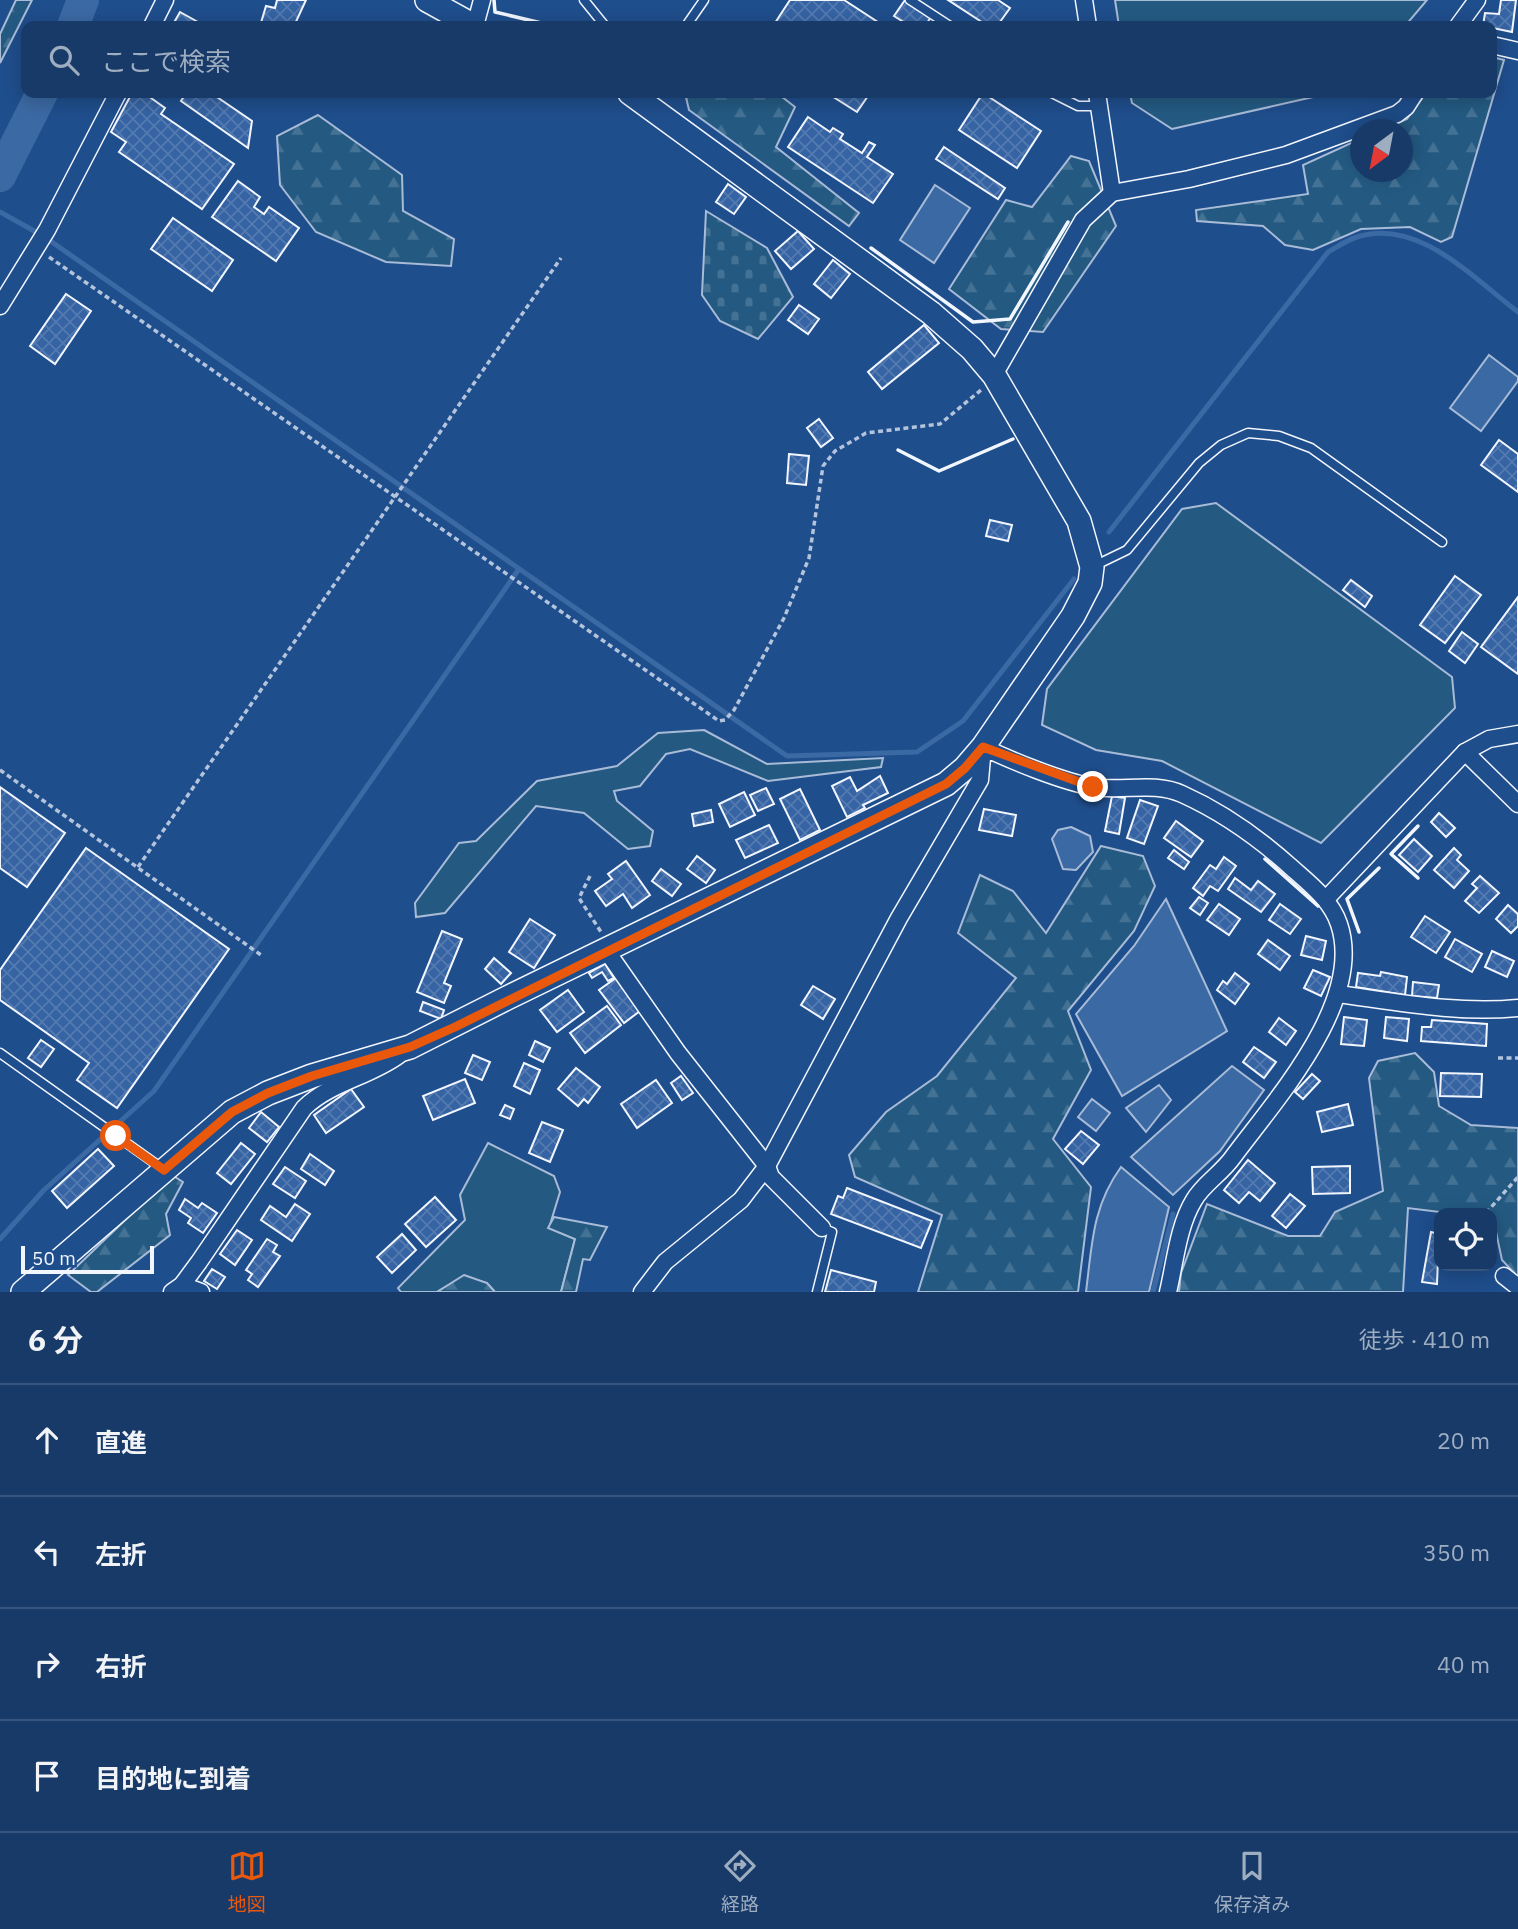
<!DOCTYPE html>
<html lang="ja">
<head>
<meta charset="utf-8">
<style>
	:root { --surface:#173a69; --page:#244571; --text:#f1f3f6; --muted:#9eadc0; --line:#36547d; --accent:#ea580c }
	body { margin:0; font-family:"IBM Plex Sans","Noto Sans JP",sans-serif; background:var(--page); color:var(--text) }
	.controls { position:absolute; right:21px; bottom:21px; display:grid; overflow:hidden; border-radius:14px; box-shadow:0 4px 18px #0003 }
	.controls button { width:63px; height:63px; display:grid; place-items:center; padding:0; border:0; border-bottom:2px solid var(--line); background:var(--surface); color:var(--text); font:35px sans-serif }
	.compass { position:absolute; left:1350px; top:119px; width:63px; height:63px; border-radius:50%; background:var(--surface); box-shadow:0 4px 18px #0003; rotate:212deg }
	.scale { position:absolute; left:21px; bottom:18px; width:133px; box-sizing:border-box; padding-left:7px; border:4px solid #f2f6ff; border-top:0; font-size:19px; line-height:24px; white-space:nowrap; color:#f2f6ff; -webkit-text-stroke:5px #1f4e8c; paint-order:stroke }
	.stop { position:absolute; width:21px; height:21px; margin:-16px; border:5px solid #ea580c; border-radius:50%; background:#fff }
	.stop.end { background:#ea580c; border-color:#fff; box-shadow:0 2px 7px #0008 }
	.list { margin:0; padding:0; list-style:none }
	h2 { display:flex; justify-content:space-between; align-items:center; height:91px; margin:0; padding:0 28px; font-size:30px }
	h2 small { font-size:23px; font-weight:400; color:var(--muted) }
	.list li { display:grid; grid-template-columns:46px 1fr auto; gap:21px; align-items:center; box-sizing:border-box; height:112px; padding:0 28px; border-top:2px solid var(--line) }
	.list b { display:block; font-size:26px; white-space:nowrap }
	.list em { font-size:23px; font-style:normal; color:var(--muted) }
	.icon { flex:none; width:38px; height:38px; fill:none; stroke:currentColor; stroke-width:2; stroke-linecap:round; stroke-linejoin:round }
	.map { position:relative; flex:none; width:1518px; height:1292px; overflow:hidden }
	.search { position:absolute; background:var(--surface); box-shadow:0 4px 18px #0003; left:21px; right:21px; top:21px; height:77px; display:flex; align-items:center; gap:18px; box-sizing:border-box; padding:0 24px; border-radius:14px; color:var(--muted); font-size:26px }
	.sheet { height:539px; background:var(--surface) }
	nav { display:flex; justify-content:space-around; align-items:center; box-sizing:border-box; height:98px; border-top:2px solid var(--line); background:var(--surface); font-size:19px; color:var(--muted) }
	nav a { display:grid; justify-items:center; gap:4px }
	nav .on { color:var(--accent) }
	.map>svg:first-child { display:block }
	.grass { fill:#245a82; stroke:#a8bbd7; stroke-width:2 }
	.forest { fill:url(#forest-firs); stroke:#a8bbd7; stroke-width:2 }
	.cemetery { fill:url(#cemetery-stones); stroke:#a8bbd7; stroke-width:2 }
	.water { fill:#3b69a3; stroke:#a8bbd7; stroke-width:2 }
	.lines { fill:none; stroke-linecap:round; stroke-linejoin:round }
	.stream { stroke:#3b69a3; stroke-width:5 }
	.river { stroke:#3b69a3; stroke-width:32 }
	.building { fill:url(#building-cross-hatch); stroke:#f2f6ff; stroke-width:2 }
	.lane-casing { stroke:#f2f6ff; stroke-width:11 }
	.street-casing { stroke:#f2f6ff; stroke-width:19 }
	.secondary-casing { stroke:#f2f6ff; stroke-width:26 }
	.path { stroke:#b3c4dc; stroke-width:3.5; stroke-dasharray:5 3.5; stroke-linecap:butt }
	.lane { stroke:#1f4e8c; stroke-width:8 }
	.street { stroke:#1f4e8c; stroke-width:16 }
	.secondary { stroke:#1f4e8c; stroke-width:23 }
	.wall { stroke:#f2f6ff; stroke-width:3.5 }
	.route { stroke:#ea580c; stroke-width:9 }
</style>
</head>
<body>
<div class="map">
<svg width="1518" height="1292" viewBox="0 0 1518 1292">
	<defs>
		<pattern id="forest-firs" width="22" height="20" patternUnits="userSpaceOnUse" patternTransform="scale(1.75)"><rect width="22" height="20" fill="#245a82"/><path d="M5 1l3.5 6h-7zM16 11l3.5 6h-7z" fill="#447295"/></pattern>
		<pattern id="cemetery-stones" width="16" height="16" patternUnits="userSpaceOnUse" patternTransform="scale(1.75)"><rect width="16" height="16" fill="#245a82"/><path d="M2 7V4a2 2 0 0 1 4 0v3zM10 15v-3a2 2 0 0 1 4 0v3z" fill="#447295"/></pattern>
		<pattern id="building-cross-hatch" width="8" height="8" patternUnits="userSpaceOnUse" patternTransform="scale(1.75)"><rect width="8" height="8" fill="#3563a3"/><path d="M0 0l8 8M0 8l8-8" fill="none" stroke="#537ab1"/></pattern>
	</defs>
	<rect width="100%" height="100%" fill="#1f4e8c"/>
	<g class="grass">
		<polygon points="1115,0 1427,0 1405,26 1119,26"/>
		<polygon points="1130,93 1331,93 1172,129 1132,103"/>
		<polygon points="1216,503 1452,677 1455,708 1321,843 1162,761 1096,750 1042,725 1047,689 1182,509"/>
		<polygon points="704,730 767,764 883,758 881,767 768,781 690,749 666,754 640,786 614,791 617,801 653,831 650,846 628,849 584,813 536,806 445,913 416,917 415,903 459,843 476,841 537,781 617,766 658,733"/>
		<polygon points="488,1143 554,1176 560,1192 549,1228 575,1239 561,1292 495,1292 487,1283 464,1276 437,1292 401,1292 398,1288 465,1220 460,1195"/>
	</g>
	<g class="forest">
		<polygon points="16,0 32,0 0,63 0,34"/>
		<polygon points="1492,57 1504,60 1452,237 1441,242 1410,227 1361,229 1313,250 1285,245 1263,226 1197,221 1196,210 1308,194 1303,165 1360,139 1360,172 1402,172 1402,130 1383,129 1407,119 1426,93 1492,93"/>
		<polygon points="685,93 777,93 795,107 776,147 859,213 849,226 689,110"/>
		<polygon points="318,115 402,175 403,211 454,239 451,266 386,262 316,232 280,185 277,136"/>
		<polygon points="1071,156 1089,161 1116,226 1043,332 1001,329 949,289 1006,200 1032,207"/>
		<polygon points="1101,846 1143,856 1155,886 1134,931 1068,1011 1091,1070 1053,1139 1091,1187 1078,1292 918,1292 942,1215 855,1177 849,1155 886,1112 937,1076 1016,978 958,933 980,875 1013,891 1046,933"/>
		<polygon points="1415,1053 1434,1072 1439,1106 1471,1125 1518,1128 1518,1277 1502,1260 1492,1213 1448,1213 1408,1208 1403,1292 1179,1292 1181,1273 1207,1204 1288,1236 1320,1236 1335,1212 1383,1191 1369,1078 1378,1061"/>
		<polygon points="172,1175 183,1182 166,1214 170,1235 97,1292 91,1292 68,1275"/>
		<polygon points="554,1217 607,1227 590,1260 583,1259 576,1292 561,1292 575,1239 548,1228"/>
		<polygon points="464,1275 487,1283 495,1292 437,1292"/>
	</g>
	<polygon class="cemetery" points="706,211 767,248 793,297 758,339 720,321 702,295"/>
	<g class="water">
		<polygon points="935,185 970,208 934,263 900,240"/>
		<polygon points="1489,355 1518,377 1518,381 1481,431 1450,408"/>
		<polygon points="1071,827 1090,836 1093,852 1076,870 1063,869 1052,839 1058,830"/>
		<polygon points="1166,899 1227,1031 1122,1096 1076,1014 1134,946"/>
		<polygon points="1232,1066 1264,1090 1220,1151 1173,1195 1131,1157"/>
		<polygon points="1159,1085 1171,1100 1146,1132 1126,1108"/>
		<polygon points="1092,1099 1110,1113 1096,1131 1078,1117"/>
		<path d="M1121,1167L1169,1207L1149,1292H1086C1092,1245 1092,1207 1121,1167Z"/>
	</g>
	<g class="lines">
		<g class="stream">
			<polyline points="0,212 36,232"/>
			<polyline points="49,240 787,756 917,752 963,721 1074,579"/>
			<path d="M1109,532L1328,252C1337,247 1347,240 1357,237C1418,217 1474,279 1518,312"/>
			<polyline points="0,1239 44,1190 154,1091 519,569"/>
			<polyline points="1153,1292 1173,1214"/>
		</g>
		<g class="river">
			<polyline points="73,26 83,0"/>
			<polyline points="0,176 42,93"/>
		</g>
	</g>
	<g class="building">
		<polygon points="277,0 306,0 294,26 260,26 266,6 275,8"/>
		<polygon points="790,0 844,0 884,26 773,26"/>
		<polygon points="905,0 931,17 925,26 910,26 894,16"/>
		<polygon points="948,0 998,0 1010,8 997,26 988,26"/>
		<polygon points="1501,0 1516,0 1512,32 1483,26 1485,13 1499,14"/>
		<polygon points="180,12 205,26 172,26"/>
		<polygon points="132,93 144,93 165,108 161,114 234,164 202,209 119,152 126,142 111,132"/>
		<polygon points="186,93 211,93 252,121 248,148 181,101"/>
		<polygon points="827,93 870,93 857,112"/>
		<polygon points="983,93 1041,131 1017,168 959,130"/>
		<polygon points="808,117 830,132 833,128 843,134 840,139 862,153 869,142 875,145 867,157 893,174 873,203 788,147"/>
		<polygon points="944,147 1005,188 998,199 936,159"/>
		<polygon points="238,181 260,197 254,207 264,214 269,207 299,228 276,261 212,217"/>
		<polygon points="728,184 746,197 734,214 716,202"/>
		<polygon points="173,218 233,260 212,291 151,249"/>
		<polygon points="798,231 814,249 791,269 775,251"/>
		<polygon points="833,260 850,274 831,298 814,284"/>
		<polygon points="66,294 91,311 55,364 30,346"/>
		<polygon points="799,305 819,319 808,334 788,320"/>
		<polygon points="924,325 939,343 882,389 868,372"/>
		<polygon points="819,419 833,438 821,447 807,428"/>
		<polygon points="1499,440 1518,454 1518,492 1481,465"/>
		<polygon points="789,454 809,456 806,485 787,483"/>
		<polygon points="990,520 1012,525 1008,541 986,536"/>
		<polygon points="1455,576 1481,595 1445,643 1420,625"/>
		<polygon points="1351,580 1372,596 1365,607 1343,590"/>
		<polygon points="1518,597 1518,674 1481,647"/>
		<polygon points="1462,632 1478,644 1465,663 1449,651"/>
		<polygon points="880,776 888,793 863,805 865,808 847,817 832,786 850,777 857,791"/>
		<polygon points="0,787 65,833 27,887 0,868"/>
		<polygon points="766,788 774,804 758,811 750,795"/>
		<polygon points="800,789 820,830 800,840 780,799"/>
		<polygon points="744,792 755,815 730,827 719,804"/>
		<polygon points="1112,796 1125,798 1119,834 1105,831"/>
		<polygon points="1140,800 1158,806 1144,844 1127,838"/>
		<polygon points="984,809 1016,815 1012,836 979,830"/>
		<polygon points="711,810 713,822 694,826 692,814"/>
		<polygon points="1439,813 1455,828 1446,837 1431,822"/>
		<polygon points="1176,821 1203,841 1191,857 1164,838"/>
		<polygon points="769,825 778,843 745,858 736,840"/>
		<polygon points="1414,839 1432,856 1418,872 1399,855"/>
		<polygon points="86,848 229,949 117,1108 77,1080 89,1063 0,1000 0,970"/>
		<polygon points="1454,848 1461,855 1457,860 1469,871 1454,888 1434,870"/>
		<polygon points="1174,850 1189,862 1184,869 1168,858"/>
		<polygon points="697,856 715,870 706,883 687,869"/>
		<polygon points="1224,857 1236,866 1218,891 1210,886 1203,896 1193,888 1210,865 1216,869"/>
		<polygon points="626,861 650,895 632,908 623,894 606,906 595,891 612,879 608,874"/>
		<polygon points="661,869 681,884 672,896 652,881"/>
		<polygon points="1480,876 1499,893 1479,913 1465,901 1477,888 1472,884"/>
		<polygon points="1235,878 1251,890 1258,881 1275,894 1261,912 1228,889"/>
		<polygon points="1199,897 1208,903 1200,915 1190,908"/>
		<polygon points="1219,904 1240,919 1229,935 1207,920"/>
		<polygon points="1280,904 1301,919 1290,934 1269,920"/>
		<polygon points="1508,905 1518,914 1518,926 1511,933 1496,919"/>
		<polygon points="1425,916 1450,932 1436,953 1411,937"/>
		<polygon points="530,919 555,935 534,968 509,952"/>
		<polygon points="442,931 462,939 444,983 451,986 444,1003 417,992"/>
		<polygon points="1306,936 1326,941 1322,960 1301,955"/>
		<polygon points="1455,939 1482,954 1472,972 1445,957"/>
		<polygon points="1268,940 1290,956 1280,970 1258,954"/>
		<polygon points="1492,951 1514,961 1507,977 1485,967"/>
		<polygon points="494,958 511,973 501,984 485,969"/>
		<polygon points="605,964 614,978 608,981 602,972 592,978 589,973"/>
		<polygon points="1313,970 1330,977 1321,996 1304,988"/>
		<polygon points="1381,972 1407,977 1405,995 1356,987 1358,973 1380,976"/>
		<polygon points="1235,973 1249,984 1235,1004 1217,990 1223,981 1227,984"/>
		<polygon points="616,978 640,1011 624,1023 599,990"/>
		<polygon points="1413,982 1439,985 1437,998 1412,996"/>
		<polygon points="813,986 835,999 823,1019 801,1005"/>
		<polygon points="568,990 584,1012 557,1032 540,1010"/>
		<polygon points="423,1002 444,1010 441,1019 420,1011"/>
		<polygon points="607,1006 621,1025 585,1053 570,1033"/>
		<polygon points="1344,1017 1367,1020 1364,1046 1341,1044"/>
		<polygon points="1386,1017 1409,1019 1407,1041 1384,1038"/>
		<polygon points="1279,1018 1296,1031 1286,1045 1269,1032"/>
		<polygon points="1432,1020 1487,1024 1486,1046 1421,1041 1422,1027 1431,1027"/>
		<polygon points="41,1040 54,1049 41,1067 28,1058"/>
		<polygon points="535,1041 550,1048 543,1062 529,1055"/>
		<polygon points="1254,1047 1276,1062 1264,1078 1243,1062"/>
		<polygon points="473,1055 490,1062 482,1080 465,1073"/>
		<polygon points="524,1063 540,1070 530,1094 514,1086"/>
		<polygon points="576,1068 600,1087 588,1103 584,1099 578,1106 558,1089"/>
		<polygon points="1441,1073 1482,1074 1481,1097 1440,1096"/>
		<polygon points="1312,1074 1320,1081 1303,1099 1295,1092"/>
		<polygon points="681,1076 693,1093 682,1100 671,1083"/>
		<polygon points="465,1079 475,1103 433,1120 423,1096"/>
		<polygon points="656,1080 672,1103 637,1128 621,1104"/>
		<polygon points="351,1089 364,1107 326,1133 314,1115"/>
		<polygon points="1348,1104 1353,1125 1322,1132 1317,1112"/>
		<polygon points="505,1105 514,1109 510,1119 500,1115"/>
		<polygon points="261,1112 279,1127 267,1142 249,1128"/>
		<polygon points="542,1122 563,1130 550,1162 529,1153"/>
		<polygon points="1081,1131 1099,1145 1083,1164 1065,1149"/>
		<polygon points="241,1143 255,1154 231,1184 217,1173"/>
		<polygon points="98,1149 114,1166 67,1208 52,1191"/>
		<polygon points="310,1154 334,1171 325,1185 301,1169"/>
		<polygon points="1248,1160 1275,1183 1260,1201 1249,1192 1239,1203 1224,1190"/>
		<polygon points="1350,1166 1350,1193 1313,1194 1312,1167"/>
		<polygon points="285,1167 306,1181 295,1198 273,1184"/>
		<polygon points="847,1188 932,1221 921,1248 831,1214 838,1196 843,1198"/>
		<polygon points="1290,1194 1305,1206 1286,1228 1272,1216"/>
		<polygon points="435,1197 456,1220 426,1247 405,1224"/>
		<polygon points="185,1199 198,1208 202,1203 217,1213 203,1233 188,1223 191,1218 179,1210"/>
		<polygon points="295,1204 310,1214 292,1241 261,1220 270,1206 286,1217"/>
		<polygon points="237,1230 252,1240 235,1265 220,1254"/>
		<polygon points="1431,1232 1439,1234 1437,1284 1422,1282"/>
		<polygon points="402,1234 416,1250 392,1273 377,1257"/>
		<polygon points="267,1239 277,1245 273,1252 280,1256 258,1287 248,1280 252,1274 246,1270"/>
		<polygon points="212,1269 225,1277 217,1289 204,1281"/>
		<polygon points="831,1270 876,1282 874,1292 825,1292"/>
	</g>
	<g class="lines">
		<defs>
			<g id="lane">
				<polyline points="584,0 605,26"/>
				<polyline points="910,0 950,26"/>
				<polyline points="686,26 704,0"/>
				<polyline points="1052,93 1078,106 1099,106"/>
				<polyline points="1094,566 1127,550 1199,463 1221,445 1248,433 1279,436 1311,448 1442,542"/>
				<polyline points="0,1053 163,1169"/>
				<polyline points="817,1292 832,1232 822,1228"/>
			</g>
			<g id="street">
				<polyline points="1084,0 1088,26"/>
				<polyline points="152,26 165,0"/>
				<polyline points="475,26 482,0"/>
				<polyline points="1458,26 1477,0"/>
				<polyline points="1492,45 1518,51"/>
				<polyline points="1097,93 1112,193"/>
				<polyline points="0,306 47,230 118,93"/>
				<polyline points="994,375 1083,220 1112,193 1189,179 1286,155 1397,114 1406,107 1415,93"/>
				<polyline points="1465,752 1518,804"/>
				<polyline points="1326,899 1465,752 1489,739 1518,734"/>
				<polyline points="606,950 678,1053 767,1166 771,1177 822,1228"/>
				<path d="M1338,994C1397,1002 1458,1014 1518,1008"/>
				<polyline points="1504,1276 1518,1287"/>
				<polyline points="182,1285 201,1292"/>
				<path d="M172,1292L182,1285L199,1262L304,1108C331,1082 369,1077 399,1055"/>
				<path d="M642,1292L665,1262L741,1200L767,1166L899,918L980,780L983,747C1012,761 1061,781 1093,787C1122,792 1154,781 1182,794C1222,812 1260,839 1292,868C1310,884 1331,900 1339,924C1365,1001 1276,1099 1233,1157C1222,1173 1203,1184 1194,1200C1178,1226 1175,1263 1168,1292"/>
			</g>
			<g id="secondary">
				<polyline points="427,0 474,26"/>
				<polyline points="23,1292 232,1112 268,1093 312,1076 410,1047 507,998 946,784 965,768 983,747 1073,616 1090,583 1092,567 1079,521 994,375 972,349 931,313 630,93"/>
			</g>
		</defs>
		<use href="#lane" class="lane-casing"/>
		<use href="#street" class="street-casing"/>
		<use href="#secondary" class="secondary-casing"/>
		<g class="path">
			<polyline points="49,257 719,721 725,720 734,710 784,618 809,558 823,466 835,451 866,433 940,424 981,390"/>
			<polyline points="0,770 261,955"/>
			<polyline points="138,867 561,258"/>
			<polyline points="590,876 579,898 601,932"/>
			<polyline points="1498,1058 1518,1058"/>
			<polyline points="1486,1213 1518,1177"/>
		</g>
		<use href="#lane" class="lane"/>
		<use href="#street" class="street"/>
		<use href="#secondary" class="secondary"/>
		<g class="wall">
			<polyline points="494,0 495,12 554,26"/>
			<polyline points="871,248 973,322 1010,319 1068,222"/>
			<polyline points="898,450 939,471 1013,439"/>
			<polyline points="1418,826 1391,854 1418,878"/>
			<polyline points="1265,859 1318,906"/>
			<polyline points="1359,932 1347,899 1379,868"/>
		</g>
	</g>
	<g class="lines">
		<polyline class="route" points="116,1136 164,1170 232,1112 268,1093 312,1076 410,1047 455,1027 946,784 965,768 983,747 1093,787"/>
	</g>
</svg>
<div class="controls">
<button><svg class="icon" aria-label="locate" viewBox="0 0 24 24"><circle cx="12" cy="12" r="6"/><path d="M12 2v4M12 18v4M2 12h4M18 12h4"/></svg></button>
</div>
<svg class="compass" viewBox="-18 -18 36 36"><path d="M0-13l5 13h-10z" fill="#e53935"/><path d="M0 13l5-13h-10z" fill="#9eadc0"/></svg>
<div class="scale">50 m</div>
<div class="stop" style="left:116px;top:1136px"></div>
<div class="stop end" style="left:1093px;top:787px"></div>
<div class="search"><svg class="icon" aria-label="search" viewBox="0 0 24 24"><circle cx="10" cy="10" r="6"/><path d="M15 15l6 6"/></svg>ここで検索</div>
</div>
<section class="sheet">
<h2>6 分<small>徒歩 · 410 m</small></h2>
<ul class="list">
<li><svg class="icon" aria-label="ahead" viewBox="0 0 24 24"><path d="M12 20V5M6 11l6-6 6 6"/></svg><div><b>直進</b></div><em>20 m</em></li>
<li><svg class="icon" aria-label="left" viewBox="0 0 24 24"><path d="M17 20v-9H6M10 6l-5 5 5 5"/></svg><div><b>左折</b></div><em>350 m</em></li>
<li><svg class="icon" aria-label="right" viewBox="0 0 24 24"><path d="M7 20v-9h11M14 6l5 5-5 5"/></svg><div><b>右折</b></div><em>40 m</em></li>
<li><svg class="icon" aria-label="arrive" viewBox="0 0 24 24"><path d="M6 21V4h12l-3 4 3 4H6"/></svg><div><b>目的地に到着</b></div></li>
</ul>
</section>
<nav>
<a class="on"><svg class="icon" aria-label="map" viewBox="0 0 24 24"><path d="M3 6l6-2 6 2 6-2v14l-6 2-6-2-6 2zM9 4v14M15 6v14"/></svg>地図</a>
<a><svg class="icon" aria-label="directions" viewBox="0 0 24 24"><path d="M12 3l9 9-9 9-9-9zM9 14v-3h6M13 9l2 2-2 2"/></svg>経路</a>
<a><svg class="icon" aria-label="saved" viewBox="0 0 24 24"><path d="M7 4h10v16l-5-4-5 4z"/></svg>保存済み</a>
</nav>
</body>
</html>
